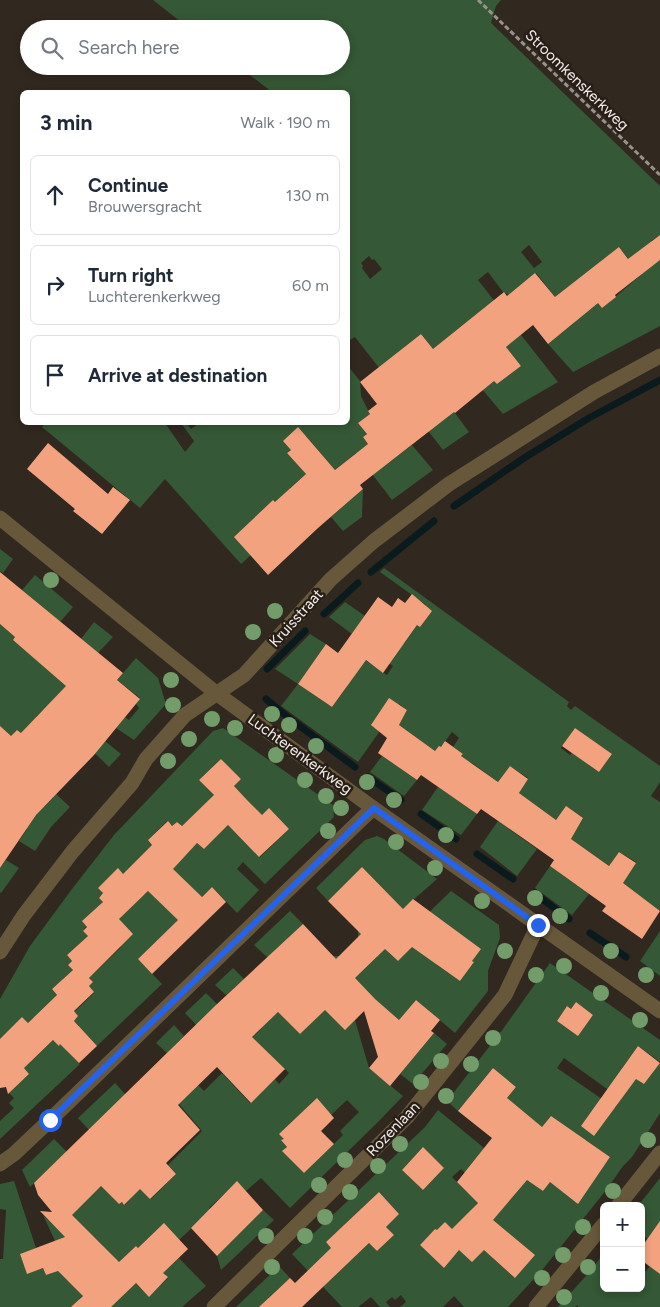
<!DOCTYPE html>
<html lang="en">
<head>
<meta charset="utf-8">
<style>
	body { margin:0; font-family:Figtree,sans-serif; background:#f2f2f3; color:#1f2937 }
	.controls { position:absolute; right:15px; bottom:15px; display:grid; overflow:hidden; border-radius:8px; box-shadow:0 2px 8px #0003 }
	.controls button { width:45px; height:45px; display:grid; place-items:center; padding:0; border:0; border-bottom:1px solid #e0e1e3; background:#fff; color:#1f2937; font:25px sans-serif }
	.stop { position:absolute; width:15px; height:15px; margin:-11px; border:4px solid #2563eb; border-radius:50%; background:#fff }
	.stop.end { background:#2563eb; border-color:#fff; box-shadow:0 1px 5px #0008 }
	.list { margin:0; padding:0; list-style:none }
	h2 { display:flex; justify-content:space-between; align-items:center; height:65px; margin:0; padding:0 20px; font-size:21px }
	h2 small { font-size:16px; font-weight:400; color:#747a83 }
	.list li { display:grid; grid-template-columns:32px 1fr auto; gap:15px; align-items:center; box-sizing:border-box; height:80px; margin:0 10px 10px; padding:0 10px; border:1px solid #e0e1e3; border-radius:8px }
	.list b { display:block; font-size:19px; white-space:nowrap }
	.list p { margin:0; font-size:16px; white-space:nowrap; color:#747a83 }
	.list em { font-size:16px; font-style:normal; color:#747a83 }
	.icon { flex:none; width:28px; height:28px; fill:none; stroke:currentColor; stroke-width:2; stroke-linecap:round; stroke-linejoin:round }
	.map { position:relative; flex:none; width:660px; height:1307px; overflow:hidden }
	.search { position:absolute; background:#fff; box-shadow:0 2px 8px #0003; left:20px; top:20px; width:330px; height:55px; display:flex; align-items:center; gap:12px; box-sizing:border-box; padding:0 18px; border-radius:28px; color:#747a83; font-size:19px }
	.panel { position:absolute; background:#fff; box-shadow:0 2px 8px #0003; left:20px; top:90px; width:330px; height:335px; border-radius:8px }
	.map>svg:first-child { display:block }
	.green { fill:#355836; fill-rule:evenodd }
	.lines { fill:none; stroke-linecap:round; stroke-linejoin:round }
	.stream { stroke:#0b1b1d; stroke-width:7 }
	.building { fill:#f3a27f }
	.path { stroke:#99928b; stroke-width:3; stroke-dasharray:5 2.5; stroke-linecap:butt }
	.street { stroke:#68583b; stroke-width:15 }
	.tree { fill:#729c6a }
	.route { stroke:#2563eb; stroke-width:6 }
	.labels { text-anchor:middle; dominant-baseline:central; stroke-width:5; stroke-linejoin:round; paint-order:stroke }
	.street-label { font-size:15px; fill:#f3ede8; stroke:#271f17 }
</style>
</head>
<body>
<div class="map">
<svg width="660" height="1307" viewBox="0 0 660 1307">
	<rect width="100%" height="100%" fill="#312820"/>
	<g class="green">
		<path d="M153,0h348l-5,6 -5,17 169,163v49l-9,6 5,7 -4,3 8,10v65l-87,46 -25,-28 27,-22 -39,-49 -27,22 -6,-3 -15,-20 -10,8 80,102 -55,32 -33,-39 -11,8 -38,-49 -23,18 57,61 14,19 -26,18 -88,-113 -7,4v-143l1,-17 -1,-2v-87h-76l-34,-26h103v-37h-151zM529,245l13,17 -8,6 -13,-16zM619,247l22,28 -39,33zM369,256l3,4 2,-1 8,10 -12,10 -8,-11 1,-2 -2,-3zM455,332l53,13 -2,2 15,19 -24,18z"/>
		<path d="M348,366l12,15 1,15 9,18 -12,9 9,11 -4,3 13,17 12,9 24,-18 21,25 -41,30 -36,-47 -21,17 -29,-34 -19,17 19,21 -16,14 29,38 -11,11 -35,-37 -38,37 16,18 -10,9 -76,-85 -25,29 -98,-81 4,-5 119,1 20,29 9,-11 -13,-18h5l5,6 7,-5v-2h150z"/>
		<path d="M363,489l-1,28 -19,14 -12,-14z"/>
		<path d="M0,549l13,10 -10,14 -3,-2z"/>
		<path d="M384,568l185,134 -2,4 4,4 4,-4 85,60v16l-9,14 9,6v109l-38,-28 14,-21 -17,-10 -10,14 -38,-27 12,-21 -17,-11 -10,13 -37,-27 9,-15 -18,-12 -12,16 -26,-19 -13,-4 4,-5 -10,-7 6,-9 -7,-6 -11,15 -6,4 -36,-26 8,-15 -8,-6 -41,58 -77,-56 17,-22 -23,-15 35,-35 16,10 -28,40 34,23 14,-19 12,-33 29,20 6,-9 -9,-6 9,-24 11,8 13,-19 2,-12 7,-8 -46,-33zM575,728l10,7 -15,20 -9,-7zM602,747l10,7 -13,18 -10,-7z"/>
		<path d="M35,575l38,32 -13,15 -38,-32z"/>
		<path d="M345,602l20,14 -13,18 -23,-17z"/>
		<path d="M94,622l19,15 -15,16 -17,-14z"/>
		<path d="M0,624l15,13 -2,3 66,56 -11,15 53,43 -12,13 -49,-48 -5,4 -12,-13 -7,7 17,16 -26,6 -10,-9 -4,4 32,72 11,-12 14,13 -19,20 -16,24 -16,-10 8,-12 -15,-10 -12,-27z"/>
		<path d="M136,658l22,20 8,26 -32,36 -18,-12 9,-11 4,3 10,-12 -3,-4 4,-6 -23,-18z"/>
		<path d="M223,728l110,77 1,12 -69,67 -22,-22 -6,7 22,21 -22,23 -25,-26 -74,72 24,25 -65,62 -8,-8 -22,13 13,13 -80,75v-18l14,-13 -5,-5 5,-5 -5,-5 20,-19 -5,-6 29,-28 6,5 20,-19 -5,-5 4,-5 -4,-4 20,-19 -5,-7 4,-4 -4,-4 32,-31 -9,-10 7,-18 20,-28 5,4 25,-24 20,-28 4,4 4,-4 7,6 24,-24 32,32 29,-28 -20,-20 -8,7 -27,-30 7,-7 -20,-20 -22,21 24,25 -21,2 -20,19 -5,-4 -5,4 -5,-5 -19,19 4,5 -29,29 -5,-5 -20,19 5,5 -4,5 4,4 -20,29 5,5 -21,19 5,6 -4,4 5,5 -21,19 5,6 -20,28 -4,-5 -5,5 -6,-6 -22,42v-60l30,-53 42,-57 42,-54 99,-104z"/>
		<path d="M382,756l35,24 -13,16 -34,-24z"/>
		<path d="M438,787l39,27 -16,21 -39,-25z"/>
		<path d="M498,821l39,28 -20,27 -37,-29z"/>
		<path d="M377,836l7,3 53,40 -34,30 -41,-42 -34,34 -12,-13 49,-48z"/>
		<path d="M6,860l13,8 -18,25 -1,-1v-24z"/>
		<path d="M550,866l39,28 -17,21 -37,-27z"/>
		<path d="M451,891l48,34 1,13 -12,33v20l-33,42 -39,-33 -17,20 -34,-10 -10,10 14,48 34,28 -25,26 -88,86 -29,-30 -15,13 -9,-9 -28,26 2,2 -32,30 -15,-16 -20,18 8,20 -16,-16 -17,16 9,14 21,20 19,-18 -7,-7 9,-5 9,-8 27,28 -24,21h-71l2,-3 -14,-23 -20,18 7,8h-86v-48h3l3,-49 -6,-1v-25l14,-3 22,67 -16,6 7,19 16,-5 3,7 9,-3v-31l-12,-26 13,12 45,-41 18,18 3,-2 3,3 6,-7 -1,-2 41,-52 -29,47 9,8 25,-25 -8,-9 34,-34 -23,-27 19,-19 6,6 18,-18 28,30 25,-24 4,5 10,-11 -13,-12 -43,3 -48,-51 21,-20 11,11 23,44 19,-17 15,-19 5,1 21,21 9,-9 8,-52 17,-17h5l19,19 19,-18 -19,-20v-6l17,-17 14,39 9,8 13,-13 -9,-10zM472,961l2,1 -14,19 -23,-16zM347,1100l12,12 -19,19 3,4 -39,38 -21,-22 4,-4 -5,-6 48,-25zM94,1237l9,9 -36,34 -9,-9z"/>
		<path d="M290,911l13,13 -35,34 -14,-13z"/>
		<path d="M660,931v45l-20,-15z"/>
		<path d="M550,963l110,77v22l-22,-16 -16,22 22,16 16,-21v50l-12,19 -16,25 -9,9 -16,23 -64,80 -35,38h-44l-10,-11 -11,11h-43l6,-5 -5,-7 -6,5 -3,-3 -6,5 4,5h-10l-9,-10 -13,10h-16l-50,-53 133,-127 13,-17 46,38 27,3 -29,-23 34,-41 -23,-19 -35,43 -11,-10 56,-72zM576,1002l17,13 -15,20 -21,-14 10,-15 4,3zM564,1058l57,41 -6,9 -58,-40zM551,1116l16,13 -25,-2zM586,1140l24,17 -32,46 7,-62zM423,1147l21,21 -21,22 -21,-20zM461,1169l15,14 -9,9 -15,-15zM519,1173l32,7 -8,11zM492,1188l-9,34 -12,-12zM379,1192l20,22 -13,13 8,8 -17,16 -8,-8 -23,21 -20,-22zM435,1229l8,23 8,7 -7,9 -24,-23zM534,1255l-19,23 -22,-20z"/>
		<path d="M233,968l11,11 -18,16 -11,-10z"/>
		<path d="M174,1025l10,11 -17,17 -11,-10z"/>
		<path d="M434,1033l13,11 -34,40 -13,-10z"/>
		<path d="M115,1083l11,12 -37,35 -11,-12z"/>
		<path d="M54,1139l13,13 -37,35 -8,-17z"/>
		<path d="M660,1178v63l-12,-2 -7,-5v-28h-3z"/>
		<path d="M263,1210l11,10 -53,50 -4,-14z"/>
		<path d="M604,1252v36h37v-11l9,-11 10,-1v42h-82l-1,-2 -2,2h-17l35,-39z"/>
		<path d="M279,1266l11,12 -22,20 8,9h-40z"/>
	</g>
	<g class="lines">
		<g class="stream">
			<path d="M454,506l70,-48 65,-40 71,-38"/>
			<path d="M371,572l63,-51"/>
			<path d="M324,614l34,-31"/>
			<path d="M267,669l38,-38"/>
			<path d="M266,699l19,16 70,52"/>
			<path d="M368,777l33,23"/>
			<path d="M421,814l35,25"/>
			<path d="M477,854l36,25"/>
			<path d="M534,893l35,26"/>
			<path d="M590,933l36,24"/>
		</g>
	</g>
	<g class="building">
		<path d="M660,235v25l-45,35 1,2 -14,11 -4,-5 -50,41 -15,-19 -27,22 15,19 -24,18 -3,-3 -39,32 -1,-1 -94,73 3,4 -45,39 -50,47 -34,-38 39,-37 2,2 31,-28 -19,-21 4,-3 -8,-9 15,-14 37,43 33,-26 -5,-7 4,-3 -9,-11 12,-9 -2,-3 9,-7 -17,-22 61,-48 12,15 71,-57 3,4 28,-23 20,24 64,-50 9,12z"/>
		<path d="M48,443l60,51 5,-7 17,13 -28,34 -29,-23 2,-2 -48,-40z"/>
		<path d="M0,572l123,101 -6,7 23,19 -46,56 -58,60 -36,53v-142l11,10 6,-6 4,3 45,-47 -53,-46 2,-3 -15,-13z"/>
		<path d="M412,594l20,17 -12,16 -3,-2 -34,48 -17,-13 -34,47 -34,-23 28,-40 12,9 40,-56 14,10 6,-9 7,5z"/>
		<path d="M389,698l18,12 -8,15 36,26 4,-5 2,1 4,-6 18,13 -2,2 37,26 12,-16 18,13 -9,14 37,27 10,-14 17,12 -12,21 38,27 10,-14 17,11 -13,20 37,28 -18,28 -40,-28 4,-5 -56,-40 4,-6 -37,-26 -36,-25 -4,5 -56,-39 -4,5 -39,-27 9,-15 -16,-13z"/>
		<path d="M575,728l37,26 -13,18 -37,-26z"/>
		<path d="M221,759l20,20 -7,7 13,14 15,15 7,-7 20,21 -30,28 -31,-32 -24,24 -7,-6 -24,26 29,28 10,-10 14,15 -74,72 -14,-15 40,-39 -30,-29 -29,28 14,15 -44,44 4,4 -4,4 5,6 -20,19 4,5 -4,5 23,25 -18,17 -19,-19 -1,2 -6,-6 -29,28 5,6 -21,20 -2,-7 -6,1v-49l22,-22 6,6 29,-28 -5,-6 21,-19 -5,-5 4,-4 -5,-6 21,-19 -5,-5 4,-4 -5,-6 21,-19 -4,-4 4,-5 -5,-5 20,-20 5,6 29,-29 -4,-5 20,-19 4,5 5,-4 5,4 32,-31 -15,-15z"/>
		<path d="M362,867l41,42 10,-10 68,50 -9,12 2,1 -14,19 -48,-34 -14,14 -13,-12 -30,29 20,21 24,21 17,-20 24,20 -9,11 3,2 -44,53 -21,-18 9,-11 -14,-46 -19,19 -20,-20 -25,24 -22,-22 -26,25 33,32 -34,34 -34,-36 -39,38 22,25 -34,33 10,11 -26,25 -10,-10 -16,16 -2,-3 -3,2 -18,-18 -29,29 47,47 17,-16 2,2 26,-25 24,26 -25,24 5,4 -19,20 -13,-14 -25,24h-40l12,-11 -25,-25 -12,4 -3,-7 -16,6 -7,-20 45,-17 -25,-26 12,1 -14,-17 -4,-12 182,-178 87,-81 33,35 25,-25 -33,-33z"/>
		<path d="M576,1002l17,13 -15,21 -21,-15 10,-15 4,3z"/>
		<path d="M638,1046l22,17 -16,21 -8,-5 -42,57 -13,-10z"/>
		<path d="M493,1068l23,19 -9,11 35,29 9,-11 59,41 -32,47 -28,-22 -7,9 -16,-11 -34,40 42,35 -20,23 -31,-28 -12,12 -13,-12 -15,18 -24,-23 15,-16 2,1 8,-8 7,7 26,-26 -21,-21 35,-44 -34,-27z"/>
		<path d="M317,1098l17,20 -13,13 13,13 -30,29 -22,-22 5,-4 -6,-7 3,-1 -5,-5z"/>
		<path d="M423,1147l21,21 -21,22 -21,-20z"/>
		<path d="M237,1181l26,29 -46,46 -26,-28z"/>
		<path d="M379,1192l20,22 -13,13 8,8 -17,16 -8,-8 -67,64h-43l31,-29 5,5 36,-35 -5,-6z"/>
		<path d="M660,1221v53l-19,-14v-12z"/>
	</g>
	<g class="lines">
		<path class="path" d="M478,0l182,175"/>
		<g class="street">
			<path d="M0,518l216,175 157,115 287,203"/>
			<path d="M0,952l24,-37 49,-64 59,-68 14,-24 39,-44 59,-40 87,-96 43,-38 75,-57 145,-92 66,-36"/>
			<path d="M0,1164l14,-10 36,-34 323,-312"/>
			<path d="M618,1206l42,-53"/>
			<path d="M214,1307l193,-190 98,-122 33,-70"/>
			<path d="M536,1307l68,-83"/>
		</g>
	</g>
	<g class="tree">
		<circle cx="51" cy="580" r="8"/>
		<circle cx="275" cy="611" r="8"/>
		<circle cx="253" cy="632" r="8"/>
		<circle cx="171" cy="680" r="8"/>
		<circle cx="173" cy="705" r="8"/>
		<circle cx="272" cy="714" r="8"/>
		<circle cx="212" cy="719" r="8"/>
		<circle cx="289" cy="725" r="8"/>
		<circle cx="235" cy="728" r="8"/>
		<circle cx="189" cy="739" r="8"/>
		<circle cx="316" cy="746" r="8"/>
		<circle cx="276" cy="755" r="8"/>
		<circle cx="168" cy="761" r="8"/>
		<circle cx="305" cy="780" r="8"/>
		<circle cx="367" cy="782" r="8"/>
		<circle cx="326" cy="796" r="8"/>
		<circle cx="394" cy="800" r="8"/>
		<circle cx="341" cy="808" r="8"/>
		<circle cx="328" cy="831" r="8"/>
		<circle cx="446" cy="835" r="8"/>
		<circle cx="396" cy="842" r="8"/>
		<circle cx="435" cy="868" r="8"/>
		<circle cx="535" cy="898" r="8"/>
		<circle cx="482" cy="901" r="8"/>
		<circle cx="560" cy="916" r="8"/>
		<circle cx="505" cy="951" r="8"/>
		<circle cx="611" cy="951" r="8"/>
		<circle cx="564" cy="966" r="8"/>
		<circle cx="536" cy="975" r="8"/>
		<circle cx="646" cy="975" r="8"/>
		<circle cx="601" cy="993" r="8"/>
		<circle cx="640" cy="1020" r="8"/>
		<circle cx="493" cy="1038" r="8"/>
		<circle cx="441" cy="1061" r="8"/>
		<circle cx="471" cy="1064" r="8"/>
		<circle cx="421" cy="1082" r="8"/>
		<circle cx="446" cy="1096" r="8"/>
		<circle cx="648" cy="1140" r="8"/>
		<circle cx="400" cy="1144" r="8"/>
		<circle cx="345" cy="1160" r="8"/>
		<circle cx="378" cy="1166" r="8"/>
		<circle cx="319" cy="1185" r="8"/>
		<circle cx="613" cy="1191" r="8"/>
		<circle cx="350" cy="1192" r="8"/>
		<circle cx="325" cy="1217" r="8"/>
		<circle cx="583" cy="1227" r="8"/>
		<circle cx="266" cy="1236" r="8"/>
		<circle cx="305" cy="1236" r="8"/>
		<circle cx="563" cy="1255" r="8"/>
		<circle cx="272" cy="1267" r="8"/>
		<circle cx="588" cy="1267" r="8"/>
		<circle cx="542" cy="1278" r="8"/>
		<circle cx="564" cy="1297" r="8"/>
	</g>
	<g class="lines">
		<path class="route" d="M50,1120l324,-312 164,117"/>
	</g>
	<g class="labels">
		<g class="street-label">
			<text transform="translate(577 80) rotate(44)">Stroomkenskerkweg</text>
			<text transform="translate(296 618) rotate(-48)">Kruisstraat</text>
			<text transform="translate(300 754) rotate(36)">Luchterenkerkweg</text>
			<text transform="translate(393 1129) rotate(-46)">Rozenlaan</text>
		</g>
	</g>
</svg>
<div class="controls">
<button>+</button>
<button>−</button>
</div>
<div class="stop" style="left:50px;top:1120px"></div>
<div class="stop end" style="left:538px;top:925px"></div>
<div class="search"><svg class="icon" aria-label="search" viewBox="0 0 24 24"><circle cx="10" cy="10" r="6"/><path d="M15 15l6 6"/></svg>Search here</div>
<section class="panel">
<h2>3 min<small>Walk · 190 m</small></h2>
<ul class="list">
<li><svg class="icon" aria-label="ahead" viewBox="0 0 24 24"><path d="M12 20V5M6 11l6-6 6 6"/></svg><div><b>Continue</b><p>Brouwersgracht</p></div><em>130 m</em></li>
<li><svg class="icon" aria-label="right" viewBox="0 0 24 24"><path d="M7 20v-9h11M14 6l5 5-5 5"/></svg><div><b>Turn right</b><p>Luchterenkerkweg</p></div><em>60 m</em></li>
<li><svg class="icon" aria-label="arrive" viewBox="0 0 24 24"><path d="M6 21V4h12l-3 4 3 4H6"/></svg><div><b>Arrive at destination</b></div></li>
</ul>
</section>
</div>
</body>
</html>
